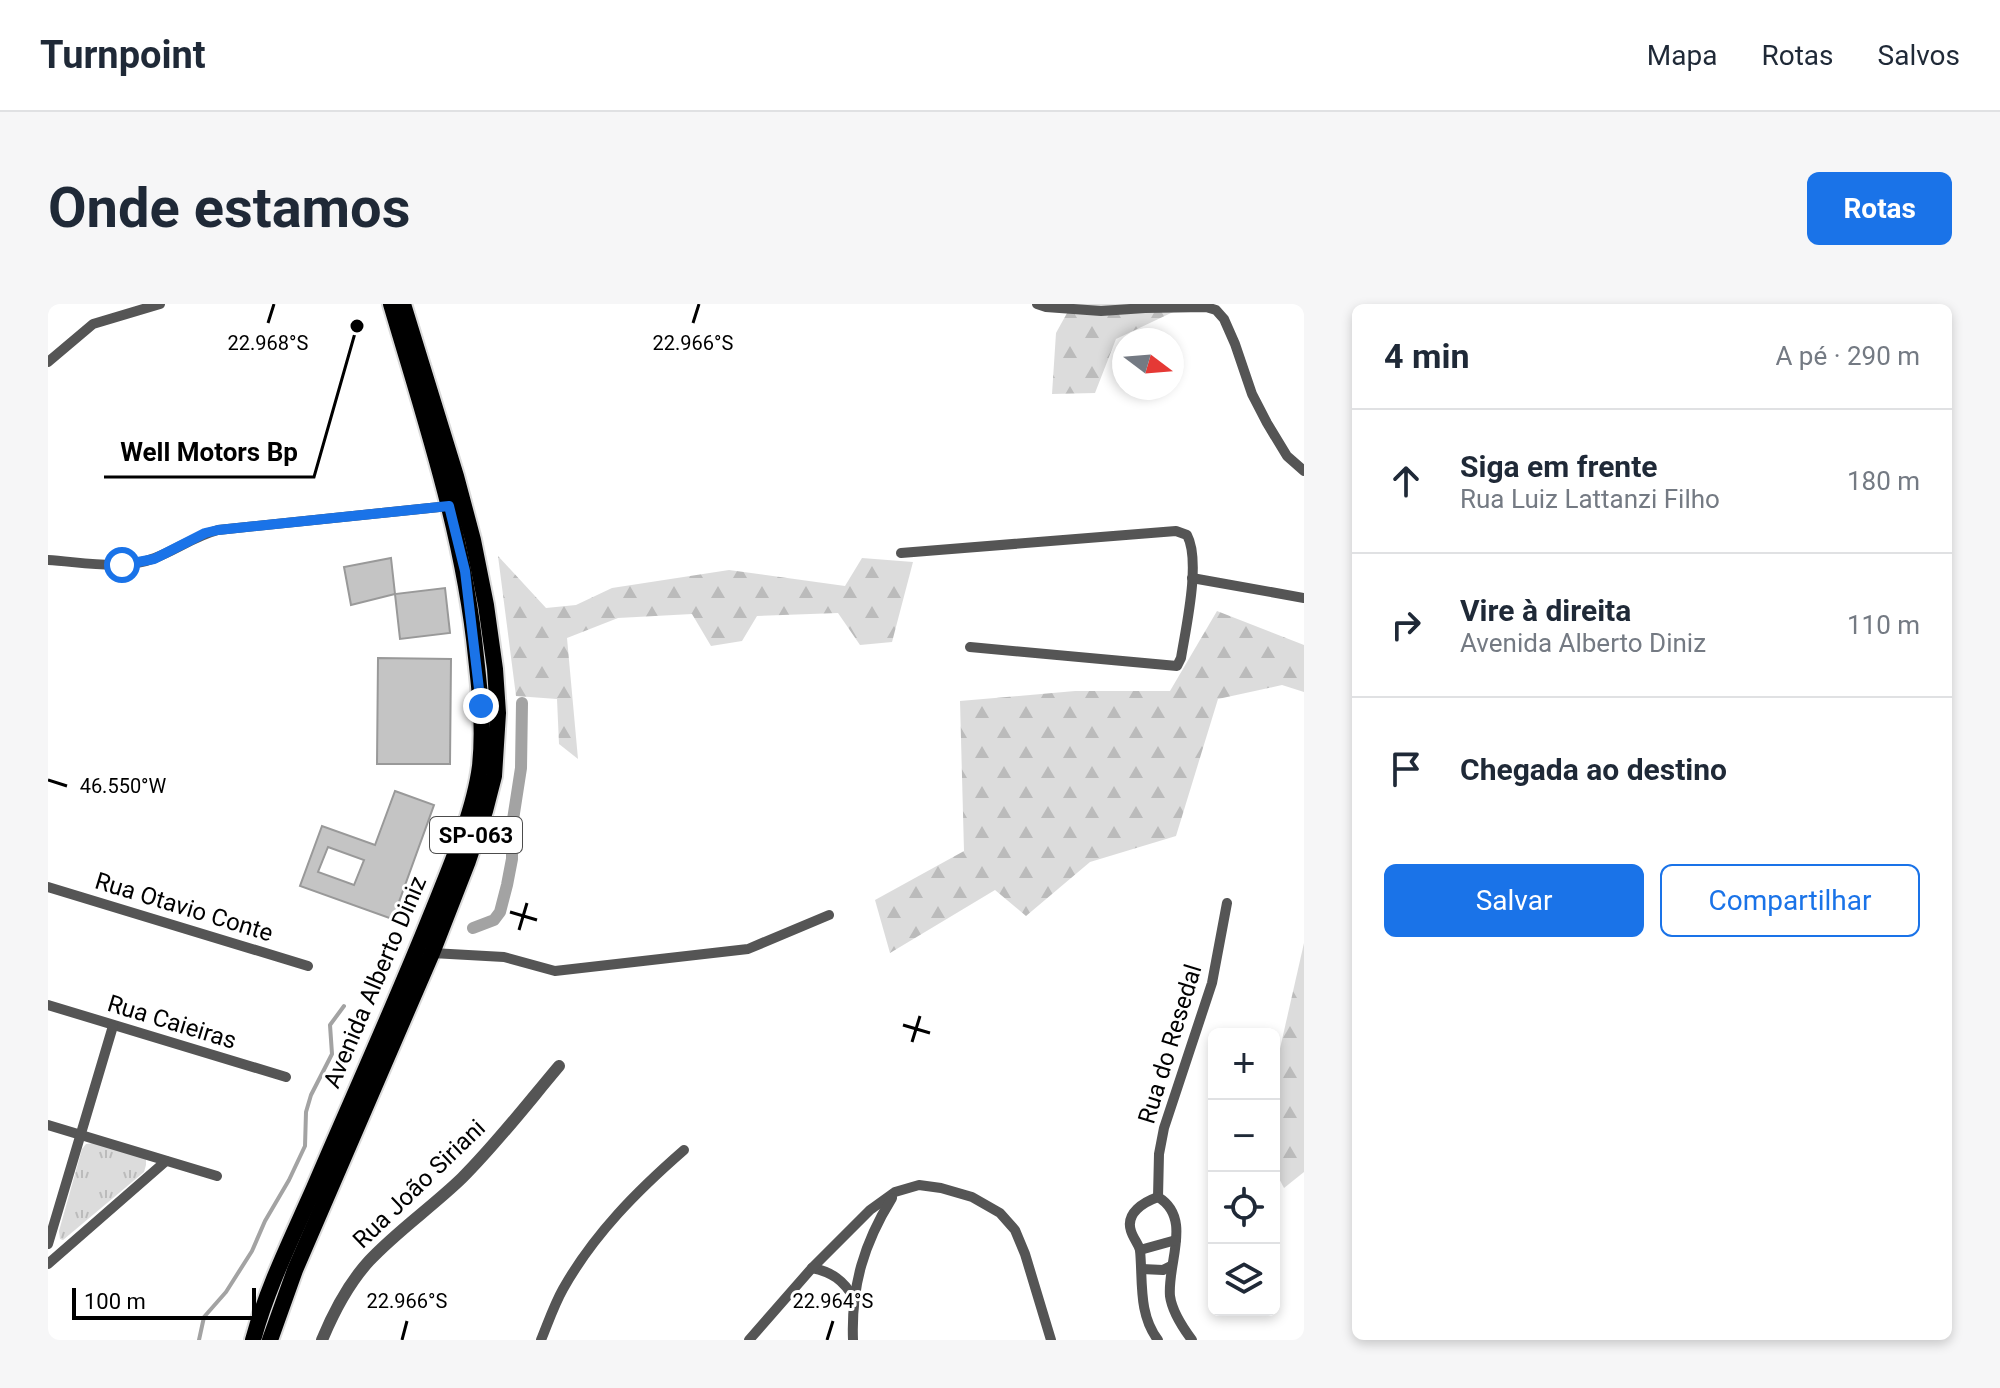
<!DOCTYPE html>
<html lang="pt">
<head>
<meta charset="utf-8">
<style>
	body { margin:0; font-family:Roboto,sans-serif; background:#f6f6f7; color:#1f2937 }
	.controls { position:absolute; right:24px; bottom:24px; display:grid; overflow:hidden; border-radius:12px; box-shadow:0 4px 12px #0003 }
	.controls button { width:72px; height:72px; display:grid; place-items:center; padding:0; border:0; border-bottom:2px solid #e0e1e3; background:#fff; color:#1f2937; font:40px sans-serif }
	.compass { position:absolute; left:1064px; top:24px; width:72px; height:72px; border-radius:50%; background:#fff; box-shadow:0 4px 12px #0003; rotate:106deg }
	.scale { position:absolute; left:24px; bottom:20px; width:184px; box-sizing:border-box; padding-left:8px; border:4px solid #000; border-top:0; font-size:22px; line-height:28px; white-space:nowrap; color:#000; -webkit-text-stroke:6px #fff; paint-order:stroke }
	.stop { position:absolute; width:24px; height:24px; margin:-18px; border:6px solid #1a73e8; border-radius:50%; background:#fff }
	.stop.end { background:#1a73e8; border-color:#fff; box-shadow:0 2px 8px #0008 }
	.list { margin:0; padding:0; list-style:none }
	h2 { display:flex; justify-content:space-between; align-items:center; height:104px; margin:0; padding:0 32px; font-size:34px }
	h2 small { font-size:26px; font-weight:400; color:#747a83 }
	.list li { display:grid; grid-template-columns:52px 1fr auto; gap:24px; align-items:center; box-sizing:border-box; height:144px; padding:0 32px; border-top:2px solid #e0e1e3 }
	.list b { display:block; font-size:30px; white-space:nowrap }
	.list p { margin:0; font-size:26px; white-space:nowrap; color:#747a83 }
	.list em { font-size:26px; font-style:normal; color:#747a83 }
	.actions { display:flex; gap:16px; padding:24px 32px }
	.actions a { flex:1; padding:18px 0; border:2px solid #1a73e8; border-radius:12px; text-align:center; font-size:28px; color:#1a73e8 }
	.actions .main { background:#1a73e8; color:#fff }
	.icon { flex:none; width:44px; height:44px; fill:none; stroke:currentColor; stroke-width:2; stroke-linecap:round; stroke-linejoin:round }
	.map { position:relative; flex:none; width:1256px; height:1036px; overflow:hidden; border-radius:12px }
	header { display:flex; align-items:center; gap:48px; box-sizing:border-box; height:112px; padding:0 40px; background:#fff; border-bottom:2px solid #e0e1e3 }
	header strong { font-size:38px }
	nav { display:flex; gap:44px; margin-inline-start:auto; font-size:28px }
	.intro { display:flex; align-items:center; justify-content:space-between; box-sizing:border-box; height:192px; padding:0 48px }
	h1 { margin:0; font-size:56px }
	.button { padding:20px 36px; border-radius:12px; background:#1a73e8; color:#fff; font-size:28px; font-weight:700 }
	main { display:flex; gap:48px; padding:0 48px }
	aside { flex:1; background:#fff; border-radius:12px; box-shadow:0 4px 12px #0003 }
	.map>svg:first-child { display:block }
	.forest { fill:url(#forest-firs) }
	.park { fill:url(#park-tufts) }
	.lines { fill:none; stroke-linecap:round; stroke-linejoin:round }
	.stream { stroke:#a3a3a3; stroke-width:4 }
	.canal { stroke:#a3a3a3; stroke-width:12 }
	.building { fill:#c4c4c4; stroke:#999; stroke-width:2; fill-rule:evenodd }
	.primary-casing { stroke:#dbdbdb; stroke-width:20 }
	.minor { stroke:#555; stroke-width:10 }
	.tertiary { stroke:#555; stroke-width:12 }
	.primary { stroke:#000; stroke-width:16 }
	.route { stroke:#1a73e8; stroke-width:10 }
	.ticks { fill:none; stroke:#000; stroke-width:3 }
	.labels { text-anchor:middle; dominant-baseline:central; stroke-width:6; stroke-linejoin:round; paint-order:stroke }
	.shield { fill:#fff; stroke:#4c4c4c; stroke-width:2 }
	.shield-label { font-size:22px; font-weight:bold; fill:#000 }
	.street-label { font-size:24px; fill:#000; stroke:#fff }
	.ticks-label { font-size:20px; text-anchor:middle; fill:#000; stroke:#fff; stroke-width:6; stroke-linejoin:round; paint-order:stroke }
	.leader { fill:none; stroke:#000; stroke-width:3 }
	.callout-dot { fill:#000; stroke:#fff; stroke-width:3 }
	.callout-label { font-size:26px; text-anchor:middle; font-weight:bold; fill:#000; stroke:#fff; stroke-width:6; stroke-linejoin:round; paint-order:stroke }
</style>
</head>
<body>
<header>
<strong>Turnpoint</strong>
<nav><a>Mapa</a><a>Rotas</a><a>Salvos</a></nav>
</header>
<div class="intro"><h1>Onde estamos</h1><a class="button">Rotas</a></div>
<main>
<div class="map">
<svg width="1256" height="1036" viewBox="0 0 1256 1036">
	<defs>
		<pattern id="forest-firs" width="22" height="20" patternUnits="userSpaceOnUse" patternTransform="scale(2)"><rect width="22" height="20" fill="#dcdcdc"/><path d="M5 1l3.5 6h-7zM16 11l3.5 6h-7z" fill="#bbb"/></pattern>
		<pattern id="park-tufts" width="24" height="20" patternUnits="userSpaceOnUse" patternTransform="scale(2)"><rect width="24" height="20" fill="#dcdcdc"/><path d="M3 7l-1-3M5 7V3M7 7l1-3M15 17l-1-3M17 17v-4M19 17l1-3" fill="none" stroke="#bbb"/></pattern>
	</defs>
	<rect width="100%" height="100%" fill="#fff"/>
	<g class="forest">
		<path d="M1024,0h123l-24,9 -55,26 -21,54 -43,1 4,-61z"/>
		<path d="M450,252l48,52 30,-3 36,-17 117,-18 116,16 17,-28 51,4 -21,80 -32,3 -22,-32 -81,3 -15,25 -31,5 -19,-32 -74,4 -51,20 11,121 -19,-15 -2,-45 -41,-3z"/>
		<path d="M1169,307l87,34v47l-22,-7 -64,14 -42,137 -86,26 -64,54 -31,-26 -105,63 -15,-53 89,-49 -4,-150 115,-10h95z"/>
		<path d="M1256,639v229l-20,16 -10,-19v-94z"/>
	</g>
	<path class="park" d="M46,839l52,15v7l-2,7 -81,68 -3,-1 -1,-8 23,-82 4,-5z"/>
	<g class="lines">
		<path class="stream" d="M151,1036l5,-23 22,-25 26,-41 13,-30 24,-41 16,-34 1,-34 5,-17 21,-41 -2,-29 14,-19"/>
		<path class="canal" d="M425,624l21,-8 6,-8 7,-27 5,-26v-33l9,-58 1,-65"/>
	</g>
	<g class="building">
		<path d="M343,254l4,36 -44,11 -7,-38z"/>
		<path d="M397,284l5,45 -50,6 -5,-45z"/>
		<path d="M330,354l73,1 -1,105h-73z"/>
		<path d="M347,487l39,14 -35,97 3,1 -7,17 -95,-34 22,-60 53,19zM280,543l36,13 -10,25 -36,-13z"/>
	</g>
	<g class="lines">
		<g class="primary-casing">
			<g id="primary">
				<path d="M205,1036c14,-52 39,-102 61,-152 39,-91 80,-181 117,-273 18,-45 43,-102 49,-149 4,-37 0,-73 -4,-109 -12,-121 -51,-237 -85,-353"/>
				<path d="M222,1036l25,-70 137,-317 36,-92 17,-50 9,-35 4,-63 -3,-44 -9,-64 -13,-65 -17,-64 -53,-172"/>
			</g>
		</g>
		<g class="minor">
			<path d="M989,0l9,3 55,4 44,-3 61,-1 10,3 8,9 11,25 17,50 15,29 20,33 17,15"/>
			<path d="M0,58l45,-38 67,-20"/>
			<path d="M853,249l275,-22 11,4c14,26 -1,92 -6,123l-4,8 -207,-19"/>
			<path d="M0,256c34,2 74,11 107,-2 21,-8 40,-22 63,-28l231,-24"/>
			<path d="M1144,274l112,20"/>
			<path d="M0,583l260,79"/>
			<path d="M384,649l72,4 51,14 193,-22 81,-34"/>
			<path d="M0,701l238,72"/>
			<path d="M0,821l169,51"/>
			<path d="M1110,893l1,-43 5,-26 48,-145 15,-80"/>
			<path d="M1110,893c-14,5 -33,16 -27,34 2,7 7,12 9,19 3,31 -2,64 18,90"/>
			<path d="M1110,893c35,21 9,66 12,99 2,15 13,32 22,44"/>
			<path d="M0,940l65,-218"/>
			<path d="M1092,946l36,-10"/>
			<path d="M0,960l118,-103"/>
			<path d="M764,964c20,4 31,12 42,30"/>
			<path d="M1094,965l21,1 8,-4"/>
			<path d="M493,1036c7,-17 13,-35 22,-51 31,-55 74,-98 121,-139"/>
			<path d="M701,1036l63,-72 58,-58 25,-18 24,-7 22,3 31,9 28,16 15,17 10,24 26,86"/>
			<path d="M805,1036c-2,-54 11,-97 39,-142"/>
		</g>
		<path class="tertiary" d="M274,1036c12,-29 26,-56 47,-79 28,-30 63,-54 93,-83 35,-35 65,-74 97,-112"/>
		<use href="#primary" class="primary"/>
	</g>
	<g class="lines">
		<path class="route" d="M74,261l32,-6 51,-26 13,-3 231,-24 16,65 16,135"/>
	</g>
	<path class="ticks" d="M220,19l6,-19M645,19l6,-19M0,476l19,6M462,608l27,8M471,626l8,-27M855,721l27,8M864,738l8,-26M354,1036l5,-19M779,1036l6,-19"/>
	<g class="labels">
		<rect class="shield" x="382" y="513" width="92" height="36" rx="6"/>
		<g class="shield-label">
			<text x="428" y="531">SP-063</text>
		</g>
		<g class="street-label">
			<text transform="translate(136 603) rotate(17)">Rua Otavio Conte</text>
			<text transform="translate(327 678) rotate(-67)">Avenida Alberto Diniz</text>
			<text transform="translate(124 718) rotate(17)">Rua Caieiras</text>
			<text transform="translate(1122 740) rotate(-73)">Rua do Resedal</text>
			<text transform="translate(371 880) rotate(-44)">Rua João Siriani</text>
		</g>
	</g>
	<g class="ticks-label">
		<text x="220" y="46">22.968°S</text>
		<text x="645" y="46">22.966°S</text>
		<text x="75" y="489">46.550°W</text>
		<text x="359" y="1004">22.966°S</text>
		<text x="785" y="1004">22.964°S</text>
	</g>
	<path class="leader" d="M309 22L266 173H56"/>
	<circle class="callout-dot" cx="309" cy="22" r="8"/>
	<g class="callout-label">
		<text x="161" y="157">Well Motors Bp</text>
	</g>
</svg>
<div class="controls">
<button>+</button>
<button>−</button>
<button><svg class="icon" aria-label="locate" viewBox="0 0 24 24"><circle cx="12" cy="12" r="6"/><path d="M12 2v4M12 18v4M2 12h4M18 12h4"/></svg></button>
<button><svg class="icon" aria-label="layers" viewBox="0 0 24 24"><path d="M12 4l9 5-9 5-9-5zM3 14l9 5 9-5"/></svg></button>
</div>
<svg class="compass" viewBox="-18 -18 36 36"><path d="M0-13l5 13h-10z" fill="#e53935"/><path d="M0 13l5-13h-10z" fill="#747a83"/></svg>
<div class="scale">100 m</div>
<div class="stop" style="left:74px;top:261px"></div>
<div class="stop end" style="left:433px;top:402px"></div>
</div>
<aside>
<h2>4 min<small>A pé · 290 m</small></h2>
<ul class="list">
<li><svg class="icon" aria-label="ahead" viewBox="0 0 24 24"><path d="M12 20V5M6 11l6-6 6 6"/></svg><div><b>Siga em frente</b><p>Rua Luiz Lattanzi Filho</p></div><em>180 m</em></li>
<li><svg class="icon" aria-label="right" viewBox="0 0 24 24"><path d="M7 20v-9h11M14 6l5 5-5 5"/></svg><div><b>Vire à direita</b><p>Avenida Alberto Diniz</p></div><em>110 m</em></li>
<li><svg class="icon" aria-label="arrive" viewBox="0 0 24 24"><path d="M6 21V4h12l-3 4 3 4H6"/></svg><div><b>Chegada ao destino</b></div></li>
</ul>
<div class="actions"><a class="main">Salvar</a><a>Compartilhar</a></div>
</aside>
</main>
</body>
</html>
